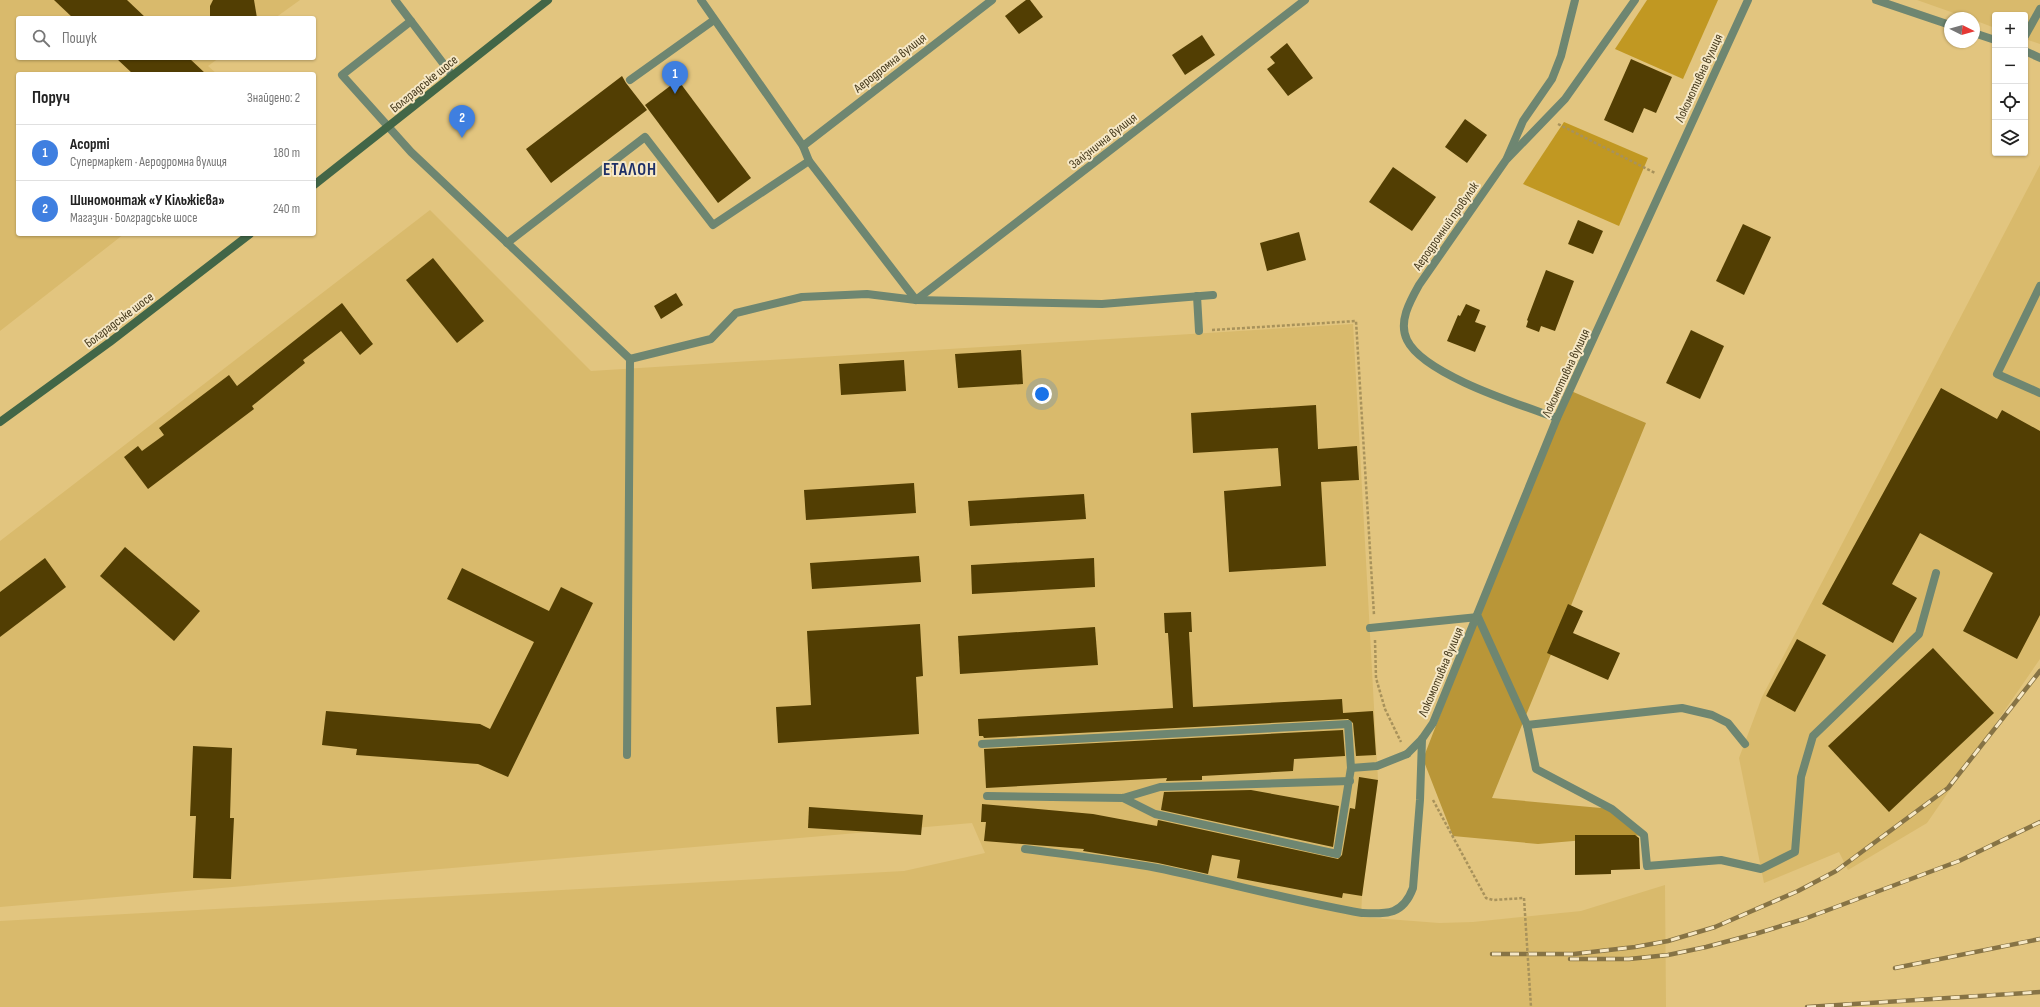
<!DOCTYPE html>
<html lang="uk">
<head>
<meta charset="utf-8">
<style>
	body { margin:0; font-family:"Sofia Sans Condensed",sans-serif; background:#f6f6f6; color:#222 }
	.controls { position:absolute; right:12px; top:12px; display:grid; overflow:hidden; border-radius:4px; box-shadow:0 1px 3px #0004 }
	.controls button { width:36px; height:36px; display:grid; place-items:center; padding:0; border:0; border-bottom:1px solid #e0e0e0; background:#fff; color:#222; font:20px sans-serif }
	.compass { position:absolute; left:1944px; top:12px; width:36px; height:36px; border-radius:50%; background:#fff; box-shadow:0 1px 3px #0004; rotate:95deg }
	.you { position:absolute; left:1042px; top:394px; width:14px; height:14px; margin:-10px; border:3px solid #fff; border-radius:50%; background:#1a73e8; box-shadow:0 0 0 6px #1a73e833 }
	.badge { display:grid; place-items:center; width:26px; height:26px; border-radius:50%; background:#2563eb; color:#fff; font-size:13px; font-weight:700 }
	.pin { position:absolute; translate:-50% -33px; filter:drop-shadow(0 1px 2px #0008) }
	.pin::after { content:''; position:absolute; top:21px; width:14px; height:12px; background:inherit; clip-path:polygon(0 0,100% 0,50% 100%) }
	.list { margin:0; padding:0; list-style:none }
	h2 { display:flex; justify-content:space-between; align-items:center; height:52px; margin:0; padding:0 16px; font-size:17px }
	h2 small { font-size:13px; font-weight:400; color:#767676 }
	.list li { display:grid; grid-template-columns:26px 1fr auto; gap:12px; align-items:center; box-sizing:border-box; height:56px; padding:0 16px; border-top:1px solid #e0e0e0 }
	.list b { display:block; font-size:15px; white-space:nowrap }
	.list p { margin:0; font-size:13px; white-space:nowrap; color:#767676 }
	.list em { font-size:13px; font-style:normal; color:#767676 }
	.icon { flex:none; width:22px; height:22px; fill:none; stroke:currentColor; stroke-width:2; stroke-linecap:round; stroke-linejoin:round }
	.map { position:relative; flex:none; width:2040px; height:1007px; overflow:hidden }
	.search { position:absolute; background:#fff; box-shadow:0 1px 3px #0004; left:16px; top:16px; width:300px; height:44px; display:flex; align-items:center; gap:10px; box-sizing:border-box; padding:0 14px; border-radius:4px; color:#767676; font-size:15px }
	.panel { position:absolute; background:#fff; box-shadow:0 1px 3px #0004; left:16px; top:72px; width:300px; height:164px; border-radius:4px }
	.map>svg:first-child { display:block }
	.built { fill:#d9ba6c }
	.green { fill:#c19822 }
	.forest { fill:#b99638 }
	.building { fill:#523e03 }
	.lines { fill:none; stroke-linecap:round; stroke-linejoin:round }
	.path { stroke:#a8925b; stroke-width:2.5; stroke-dasharray:3 2; stroke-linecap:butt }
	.lane { stroke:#6e8671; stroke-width:8 }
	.street { stroke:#6e8671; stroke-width:8 }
	.secondary { stroke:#426647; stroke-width:8 }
	.rail-casing { stroke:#867345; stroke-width:4.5 }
	.rail { stroke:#f6e8c6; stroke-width:3; stroke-dasharray:9; stroke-linecap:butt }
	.path-bridge { stroke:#a8925b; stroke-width:2.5; stroke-dasharray:3 2; stroke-linecap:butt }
	.labels { text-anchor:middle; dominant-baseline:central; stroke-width:4; stroke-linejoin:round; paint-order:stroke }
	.street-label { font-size:13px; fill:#463a1d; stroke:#f6e8c6 }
	.district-label { font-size:17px; font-weight:bold; letter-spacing:1px; fill:#1f3067; stroke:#f6e8c6 }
</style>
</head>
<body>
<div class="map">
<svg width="2040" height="1007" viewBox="0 0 2040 1007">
	<rect width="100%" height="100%" fill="#e2c57f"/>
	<g class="built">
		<path d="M0,0h300l-25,18h-257v40h201l-11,8 9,8h-199v160h106l-124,97z"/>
		<path d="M1917,0h123v44l-15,-5v-24h-30v13l-21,-8v-2h-6z"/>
		<path d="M2040,165v494l-113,164 -79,47 -9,-18 -75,31 -25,-125 23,-61z"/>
		<path d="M430,210l161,161 762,-47 25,456 -16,116 -1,21 78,6 34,-1 108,-11 84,-26 1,122h-1666v-86l904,-50 81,-18 -13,-30 -972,84v-366z"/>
	</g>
	<g class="green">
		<path d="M1647,0h71l-35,79 -68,-30z"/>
		<path d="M1564,122l84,36 -29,68 -96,-42z"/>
	</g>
	<path class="forest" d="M1571,391l75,32 -154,375 120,11 32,26 -106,9 -85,-8 -30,-77 55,-142z"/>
	<g class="building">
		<path d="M54,0h73l19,18h-73z"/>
		<path d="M213,0h41l3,18h-47v-12z"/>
		<path d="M1026,0h4l13,17 -24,17 -14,-18z"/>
		<path d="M1202,35l13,20 -30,20 -13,-20z"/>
		<path d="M1287,43l26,35 -25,18 -21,-27 8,-6 -5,-6z"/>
		<path d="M116,58h73l17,16h-73z"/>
		<path d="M1631,59l41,18 -16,36 -12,-5 -11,25 -29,-13z"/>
		<path d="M622,76l4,7 21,27 -96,73 -25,-34z"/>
		<path d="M678,80l73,98 -33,25 -73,-98z"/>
		<path d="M1465,119l22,16 -20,28 -22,-16z"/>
		<path d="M1393,167l43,30 -24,34 -43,-29z"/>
		<path d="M1578,220l25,11 -10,23 -25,-10z"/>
		<path d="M1743,224l28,13 -27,58 -28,-14z"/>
		<path d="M1299,232l7,28 -39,11 -7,-28z"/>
		<path d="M433,258l51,63 -27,22 -51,-63z"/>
		<path d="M1546,270l28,11 -19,50 -14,-5 -2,6 -13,-5 2,-6 -1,-1z"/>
		<path d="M676,293l7,12 -22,14 -7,-13z"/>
		<path d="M342,303l31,41 -13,11 -19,-24 -38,29 2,3 -53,43 2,3 -106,80 -24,-32 14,-11 4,5 22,-16 -5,-7 70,-53 8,11z"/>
		<path d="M1466,304l14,6 -5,12 11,4 -11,26 -28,-11 11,-26 2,1z"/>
		<path d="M1691,330l33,16 -24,53 -34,-16z"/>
		<path d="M1021,350l2,34 -65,4 -3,-34z"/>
		<path d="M904,360l2,31 -65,4 -2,-31z"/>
		<path d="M1941,388l56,31 5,-9 38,21v184l-23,44 -54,-28 30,-58 -73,-40 -28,51 25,14 -24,45 -71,-39z"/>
		<path d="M1316,405l2,44 39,-3 2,34 -38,2 5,84 -97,6 -5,-81 57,-5 -3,-38 -85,5 -2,-40z"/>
		<path d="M914,483l2,30 -110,7 -2,-30z"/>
		<path d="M1084,494l2,25 -116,7 -2,-25z"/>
		<path d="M125,547l75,64 -26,30 -74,-65z"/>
		<path d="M919,556l2,26 -109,7 -2,-26z"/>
		<path d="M45,558l21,29 -66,50v-45z"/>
		<path d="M1094,558l1,29 -123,7 -1,-29z"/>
		<path d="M462,568l87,43 12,-24 32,16 -85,174 -30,-13 -122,-9 1,-6 -35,-4 4,-34 154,13 10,5 44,-87 -87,-43z"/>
		<path d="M1568,604l15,7 -10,22 47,20 -12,27 -61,-27z"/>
		<path d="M1191,612l1,20h-3l4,75 149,-8 1,14 30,-2 3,44 -20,1 -3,-33 -5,-4 -364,19 -1,-2h-4l-1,-17 195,-11 -5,-75h-3l-1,-20z"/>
		<path d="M920,624l3,52 -7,1 3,57 -141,9 -2,-36 35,-2 -4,-74z"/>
		<path d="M1095,627l3,38 -138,9 -2,-38z"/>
		<path d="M1797,639l29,16 -31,57 -29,-16z"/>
		<path d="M1933,648l61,65 -105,99 -61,-66z"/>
		<path d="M1343,730l2,26 -51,3 -1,12 -91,5v4l-36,1 1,-3 -181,10 -2,-39z"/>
		<path d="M193,746l39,2 -2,70h4l-3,61 -38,-1 3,-62h-6z"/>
		<path d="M1359,777l19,3 -16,116 -19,-3 -1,5 -105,-20 3,-18 -28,-5 -4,19 -50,-11 -75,-12 1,-2 -100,-8 2,-19h-5l1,-18 111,10 64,12 1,-6 180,39 4,-4 8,-47 5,1z"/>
		<path d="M1251,790l88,16 -6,41 -172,-37 3,-18z"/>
		<path d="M809,807l114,8 -2,20 -113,-7z"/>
		<path d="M1575,835h60l4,3 1,31 -29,1v4l-36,1z"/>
	</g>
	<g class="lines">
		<g class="path">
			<path d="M1558,124l97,49"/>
			<path d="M1212,330l144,-9 18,294"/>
			<path d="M1375,640l1,38 9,31 16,33"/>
			<path d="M1433,800l53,98 7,2 31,-2"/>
		</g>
		<g class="lane">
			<path d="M395,0l57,75"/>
			<path d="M411,21l-69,54 69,77 219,207 -3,396"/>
			<path d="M2025,36l15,-27"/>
			<path d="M630,80l84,-60"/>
			<path d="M1507,158l16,-37 29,-42 9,-23 14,-56"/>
			<path d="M507,243l138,-106 68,88 96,-64"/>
			<path d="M2040,286l-43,88 43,19"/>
			<path d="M1197,296l2,35"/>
			<path d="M630,359l81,-20 25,-26 66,-16 65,-3 49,6 186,4 111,-9"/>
			<path d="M1370,628l108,-11 49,108 9,44 76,40 32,26 3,31 74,-6 40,9 34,-17 6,-75 12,-41 106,-102 17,-61"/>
			<path d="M1527,725l155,-17 30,7 16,8 17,21"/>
			<path d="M982,744l366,-20 3,44 -14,86 -182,-40 -32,-16"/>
			<path d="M1351,768l26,-2 30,-12"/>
			<path d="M987,796l136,2 37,-11 190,-6"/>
			<path d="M1025,849c44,6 88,11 132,19 69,14 136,33 205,45 25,1 41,2 51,-25l7,-88 2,-61"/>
		</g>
		<g class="street">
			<path d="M701,0l102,146 6,15 107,139 389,-300"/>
			<path d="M1876,0l74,25"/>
			<path d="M1974,33l21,7"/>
			<path d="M2025,51l15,7"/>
			<path d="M803,146l189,-146"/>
			<path d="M1557,418c-36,-13 -133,-43 -150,-78 -9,-18 3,-39 12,-55l87,-125 59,-61 70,-99"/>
			<path d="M1407,754l15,-15 11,-16 124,-305 191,-418"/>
		</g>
		<g class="secondary">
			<path d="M314,185l234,-185"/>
			<path d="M0,422l110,-80 140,-108"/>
		</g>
		<g class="rail-casing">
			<g id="rail">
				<path d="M1492,954h82l61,-7 33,-6 47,-14 83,-36 38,-20 112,-83 92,-117"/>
				<path d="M1570,959h59l39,-4 38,-8 49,-13 49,-15 155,-58 81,-39"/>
				<path d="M1895,968l145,-29"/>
				<path d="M1807,1007l233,-15"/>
			</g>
		</g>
		<use href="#rail" class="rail"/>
		<path class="path-bridge" d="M1524,898l7,109"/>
	</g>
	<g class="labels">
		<g class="street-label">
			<text transform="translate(890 63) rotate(-38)">Аеродромна вулиця</text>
			<text transform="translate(1699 78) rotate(-65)">Локомотивна вулиця</text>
			<text transform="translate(424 84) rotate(-39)">Болградське шосе</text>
			<text transform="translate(1103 141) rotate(-38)">Залізнична вулиця</text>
			<text transform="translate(1446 226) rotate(-55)">Аеродромний провулок</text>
			<text transform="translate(119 320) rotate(-37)">Болградське шосе</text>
			<text transform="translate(1566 373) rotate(-65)">Локомотивна вулиця</text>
			<text transform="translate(1441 672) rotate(-67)">Локомотивна вулиця</text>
		</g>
		<g class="district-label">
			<text x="630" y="170">ЕТАЛОН</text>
		</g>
	</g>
</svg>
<div class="controls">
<button>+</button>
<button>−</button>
<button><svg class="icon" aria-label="locate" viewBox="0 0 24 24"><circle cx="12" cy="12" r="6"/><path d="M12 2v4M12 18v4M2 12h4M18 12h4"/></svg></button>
<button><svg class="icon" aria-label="layers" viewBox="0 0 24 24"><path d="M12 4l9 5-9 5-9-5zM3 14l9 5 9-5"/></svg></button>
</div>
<svg class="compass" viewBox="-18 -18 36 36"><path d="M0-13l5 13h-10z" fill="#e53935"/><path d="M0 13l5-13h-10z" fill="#767676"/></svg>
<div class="you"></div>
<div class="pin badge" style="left:675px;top:94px;background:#3f7fe0">1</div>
<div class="pin badge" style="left:462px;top:138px;background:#3f7fe0">2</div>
<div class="search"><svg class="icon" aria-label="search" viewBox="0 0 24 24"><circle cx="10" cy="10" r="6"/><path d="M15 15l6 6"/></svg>Пошук</div>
<section class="panel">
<h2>Поруч<small>Знайдено: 2</small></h2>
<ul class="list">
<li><span class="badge" style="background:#3f7fe0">1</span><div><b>Асорті</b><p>Супермаркет · Аеродромна вулиця</p></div><em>180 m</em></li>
<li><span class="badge" style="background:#3f7fe0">2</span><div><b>Шиномонтаж «У Кільжієва»</b><p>Магазин · Болградське шосе</p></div><em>240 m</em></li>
</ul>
</section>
</div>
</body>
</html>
